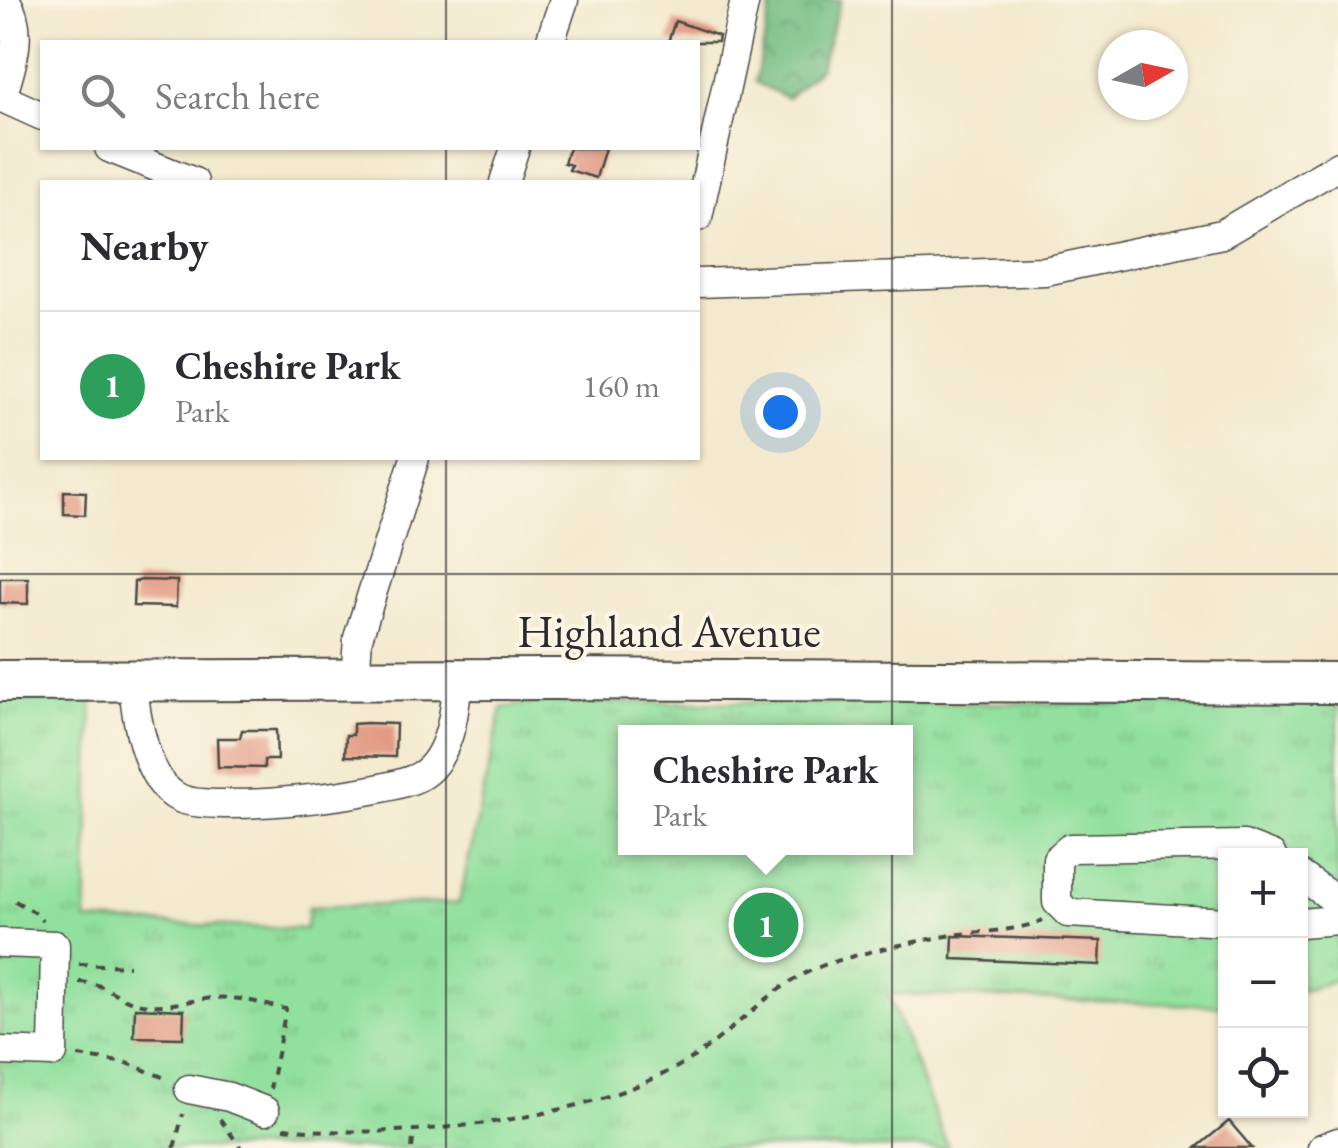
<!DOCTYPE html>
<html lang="en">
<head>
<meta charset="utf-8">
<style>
	body { margin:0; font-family:"EB Garamond",serif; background:#f2f2f3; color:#2b2b33 }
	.controls { position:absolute; right:30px; bottom:30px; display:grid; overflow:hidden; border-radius:0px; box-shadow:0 2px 8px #0004 }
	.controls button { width:90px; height:90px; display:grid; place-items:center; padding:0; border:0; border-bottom:2px solid #e1e1e2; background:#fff; color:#2b2b33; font:50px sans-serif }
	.compass { position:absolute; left:1098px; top:30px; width:90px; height:90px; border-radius:50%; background:#fff; box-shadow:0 2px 8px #0004; rotate:81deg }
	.you { position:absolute; left:780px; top:412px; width:35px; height:35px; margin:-25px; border:8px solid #fff; border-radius:50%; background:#1a73e8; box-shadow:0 0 0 15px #1a73e833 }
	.badge { display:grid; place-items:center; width:65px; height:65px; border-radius:50%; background:#1f6fb2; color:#fff; font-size:32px; font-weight:700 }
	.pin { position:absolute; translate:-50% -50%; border:5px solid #fff; box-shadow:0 2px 10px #0006 }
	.popup { position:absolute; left:618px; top:725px; width:295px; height:130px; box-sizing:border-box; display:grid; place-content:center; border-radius:0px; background:#fff; filter:drop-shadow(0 2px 8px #0005); font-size:32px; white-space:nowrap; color:#7c7c81 }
	.popup b { font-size:38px; color:#2b2b33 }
	.popup::after { content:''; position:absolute; left:50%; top:100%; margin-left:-20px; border:20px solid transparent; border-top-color:#fff }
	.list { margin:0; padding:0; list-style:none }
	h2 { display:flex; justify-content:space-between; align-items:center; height:130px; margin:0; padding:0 40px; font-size:42px }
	h2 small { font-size:32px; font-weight:400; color:#7c7c81 }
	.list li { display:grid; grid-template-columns:65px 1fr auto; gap:30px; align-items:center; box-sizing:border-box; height:150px; padding:0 40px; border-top:2px solid #e1e1e2 }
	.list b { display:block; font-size:38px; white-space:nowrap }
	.list p { margin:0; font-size:32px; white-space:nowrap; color:#7c7c81 }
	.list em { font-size:32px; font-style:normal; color:#7c7c81 }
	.icon { flex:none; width:55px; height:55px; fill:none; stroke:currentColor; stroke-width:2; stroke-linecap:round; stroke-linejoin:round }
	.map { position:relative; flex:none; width:1338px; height:1148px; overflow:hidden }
	.search { position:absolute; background:#fff; box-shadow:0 2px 8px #0004; left:40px; top:40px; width:660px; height:110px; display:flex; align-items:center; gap:25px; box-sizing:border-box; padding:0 35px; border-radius:0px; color:#7c7c81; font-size:38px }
	.panel { position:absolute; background:#fff; box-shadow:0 2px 8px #0004; left:40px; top:180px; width:660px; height:280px; border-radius:0px }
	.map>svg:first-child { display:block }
	.forest { fill:url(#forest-crowns); stroke:#507458; stroke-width:2.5 }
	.park { fill:url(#park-tufts); stroke:#5e8664; stroke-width:2.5; fill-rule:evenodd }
	.building { fill:#e1947f }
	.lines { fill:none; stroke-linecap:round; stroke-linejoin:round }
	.minor-casing { stroke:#494843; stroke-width:31 }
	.highway-casing { stroke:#494843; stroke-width:44 }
	.path { stroke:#494843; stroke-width:4; stroke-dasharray:8 8; stroke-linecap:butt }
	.minor { stroke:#fff; stroke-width:28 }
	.highway { stroke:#fff; stroke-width:40 }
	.grid { fill:none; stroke:#2b2b2b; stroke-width:2.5; stroke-opacity:0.55 }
	.labels { text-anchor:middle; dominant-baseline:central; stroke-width:8; stroke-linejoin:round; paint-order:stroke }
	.street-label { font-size:45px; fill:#2b2b2b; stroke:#fcf5e5 }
</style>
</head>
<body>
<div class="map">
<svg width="1338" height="1148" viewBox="0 0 1338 1148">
	<defs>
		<pattern id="forest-crowns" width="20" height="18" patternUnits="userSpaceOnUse" patternTransform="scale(2.5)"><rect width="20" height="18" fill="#74be85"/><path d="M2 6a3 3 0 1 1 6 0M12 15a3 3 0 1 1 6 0" fill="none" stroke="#5f9b6d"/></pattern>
		<pattern id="park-tufts" width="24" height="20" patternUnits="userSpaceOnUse" patternTransform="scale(2.5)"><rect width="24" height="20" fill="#91e09e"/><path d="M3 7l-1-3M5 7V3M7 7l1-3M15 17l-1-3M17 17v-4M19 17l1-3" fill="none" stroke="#7dc088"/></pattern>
	</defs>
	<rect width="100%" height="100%" fill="#fcf5e5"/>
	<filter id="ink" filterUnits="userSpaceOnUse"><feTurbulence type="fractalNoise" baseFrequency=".01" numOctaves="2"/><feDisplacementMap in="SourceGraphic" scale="20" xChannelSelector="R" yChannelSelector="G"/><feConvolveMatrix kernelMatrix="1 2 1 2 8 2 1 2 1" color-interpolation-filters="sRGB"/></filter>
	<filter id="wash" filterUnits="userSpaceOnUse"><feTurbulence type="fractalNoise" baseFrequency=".0048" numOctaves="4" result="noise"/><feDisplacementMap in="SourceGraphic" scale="40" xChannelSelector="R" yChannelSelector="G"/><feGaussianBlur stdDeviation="2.25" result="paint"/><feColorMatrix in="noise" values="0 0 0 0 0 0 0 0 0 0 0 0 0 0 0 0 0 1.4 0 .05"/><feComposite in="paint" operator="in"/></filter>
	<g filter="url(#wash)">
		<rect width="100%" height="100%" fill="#f3e9ce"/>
		<path class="forest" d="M773,0h68l-21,68 -33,30 -32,-16z"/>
		<path class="park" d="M0,700h92l-6,221 220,8 2,-22 151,-4 43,-195 36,-6 800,2v275l-37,12 -1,-135h-74l-1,150 -337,-12 60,154h-948zM626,732h280v116h-280z"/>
		<g id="blocks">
			<g class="building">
				<path d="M675,21l44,15 -1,6h-50z"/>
				<path d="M569,148h36l-9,30 -27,-8 2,-5 -7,-2z"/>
				<path d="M64,491l22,1 -1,23 -21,-1z"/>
				<path d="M0,578h28v26l-28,-1z"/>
				<path d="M142,580l35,1 -1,26 -43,-1 1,-24z"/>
				<path d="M366,723l30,1 -1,33 -50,-1 1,-21h7v-11z"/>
				<path d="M242,730h34l1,30h-13v8l-46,-1 -1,-29h23z"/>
				<path d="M953,936l148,5 -1,24 -148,-6z"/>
				<path d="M135,1008l49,2 -1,28 -49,-1z"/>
				<path d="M1229,1121l23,27h-56z"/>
			</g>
		</g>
	</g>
	<g filter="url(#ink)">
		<use href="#blocks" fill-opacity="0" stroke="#494843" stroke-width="2.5"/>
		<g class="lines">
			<g class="minor-casing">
				<g id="minor">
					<path d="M550,42l14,-42"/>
					<path d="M0,97l42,19"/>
					<path d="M2,98c10,-35 23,-65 4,-98"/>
					<path d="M109,148l85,34"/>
					<path d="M504,182l11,-34"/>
					<path d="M698,217l47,-217"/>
					<path d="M698,283l347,-12 177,-37 116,-68"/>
					<path d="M355,680l3,-42 57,-180"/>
					<path d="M133,681c2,33 12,101 46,117 32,16 208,-3 241,-22 30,-17 35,-66 38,-96"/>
					<path d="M1300,875l38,27"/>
					<path d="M1226,922l-158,-9 -11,-11v-43l13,-11 174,-3 28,11"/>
					<path d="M1300,923l38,-3"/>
					<path d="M0,943l55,2 -2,108 -53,-2"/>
					<path d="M189,1089l40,8 36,14"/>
					<path d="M1322,1148l16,-6"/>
				</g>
			</g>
			<g class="highway-casing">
				<path id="highway" d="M0,681l551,-2 787,4"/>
			</g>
			<g class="path">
				<path d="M15,901l21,12 6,8"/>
				<path d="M79,964l50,2"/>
				<path d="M79,982c31,2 36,16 58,21 33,8 62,-8 94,-5 18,1 37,8 55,11l-16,80"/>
				<path d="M78,1056l49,7 43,17"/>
				<path d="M220,1119l21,29"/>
				<path d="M284,1128c117,12 298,-5 400,-65 50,-29 87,-80 143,-99 40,-13 85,-22 126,-29 28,-4 64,-3 90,-15"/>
				<path d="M174,1148l9,-34"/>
				<path d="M412,1148l2,-18"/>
			</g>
			<use href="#minor" class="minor"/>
			<use href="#highway" class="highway"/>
		</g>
	</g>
	<path class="grid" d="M446,0v42M892,0v1148M446,148v34M446,458v690M0,574h1338"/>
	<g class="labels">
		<g class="street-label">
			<text x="669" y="631">Highland Avenue</text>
		</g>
	</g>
</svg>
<div class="controls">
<button>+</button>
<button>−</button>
<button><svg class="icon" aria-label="locate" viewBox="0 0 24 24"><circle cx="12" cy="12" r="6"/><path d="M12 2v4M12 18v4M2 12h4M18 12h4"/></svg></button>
</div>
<svg class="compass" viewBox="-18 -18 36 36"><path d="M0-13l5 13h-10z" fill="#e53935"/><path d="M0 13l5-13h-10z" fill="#7c7c81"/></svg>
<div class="you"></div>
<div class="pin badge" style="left:766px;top:925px;background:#2e9e5b">1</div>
<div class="popup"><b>Cheshire Park</b>Park</div>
<div class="search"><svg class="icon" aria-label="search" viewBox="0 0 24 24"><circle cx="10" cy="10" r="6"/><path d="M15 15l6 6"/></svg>Search here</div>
<section class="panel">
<h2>Nearby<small></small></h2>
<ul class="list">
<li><span class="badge" style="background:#2e9e5b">1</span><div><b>Cheshire Park</b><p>Park</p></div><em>160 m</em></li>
</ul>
</section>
</div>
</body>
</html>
